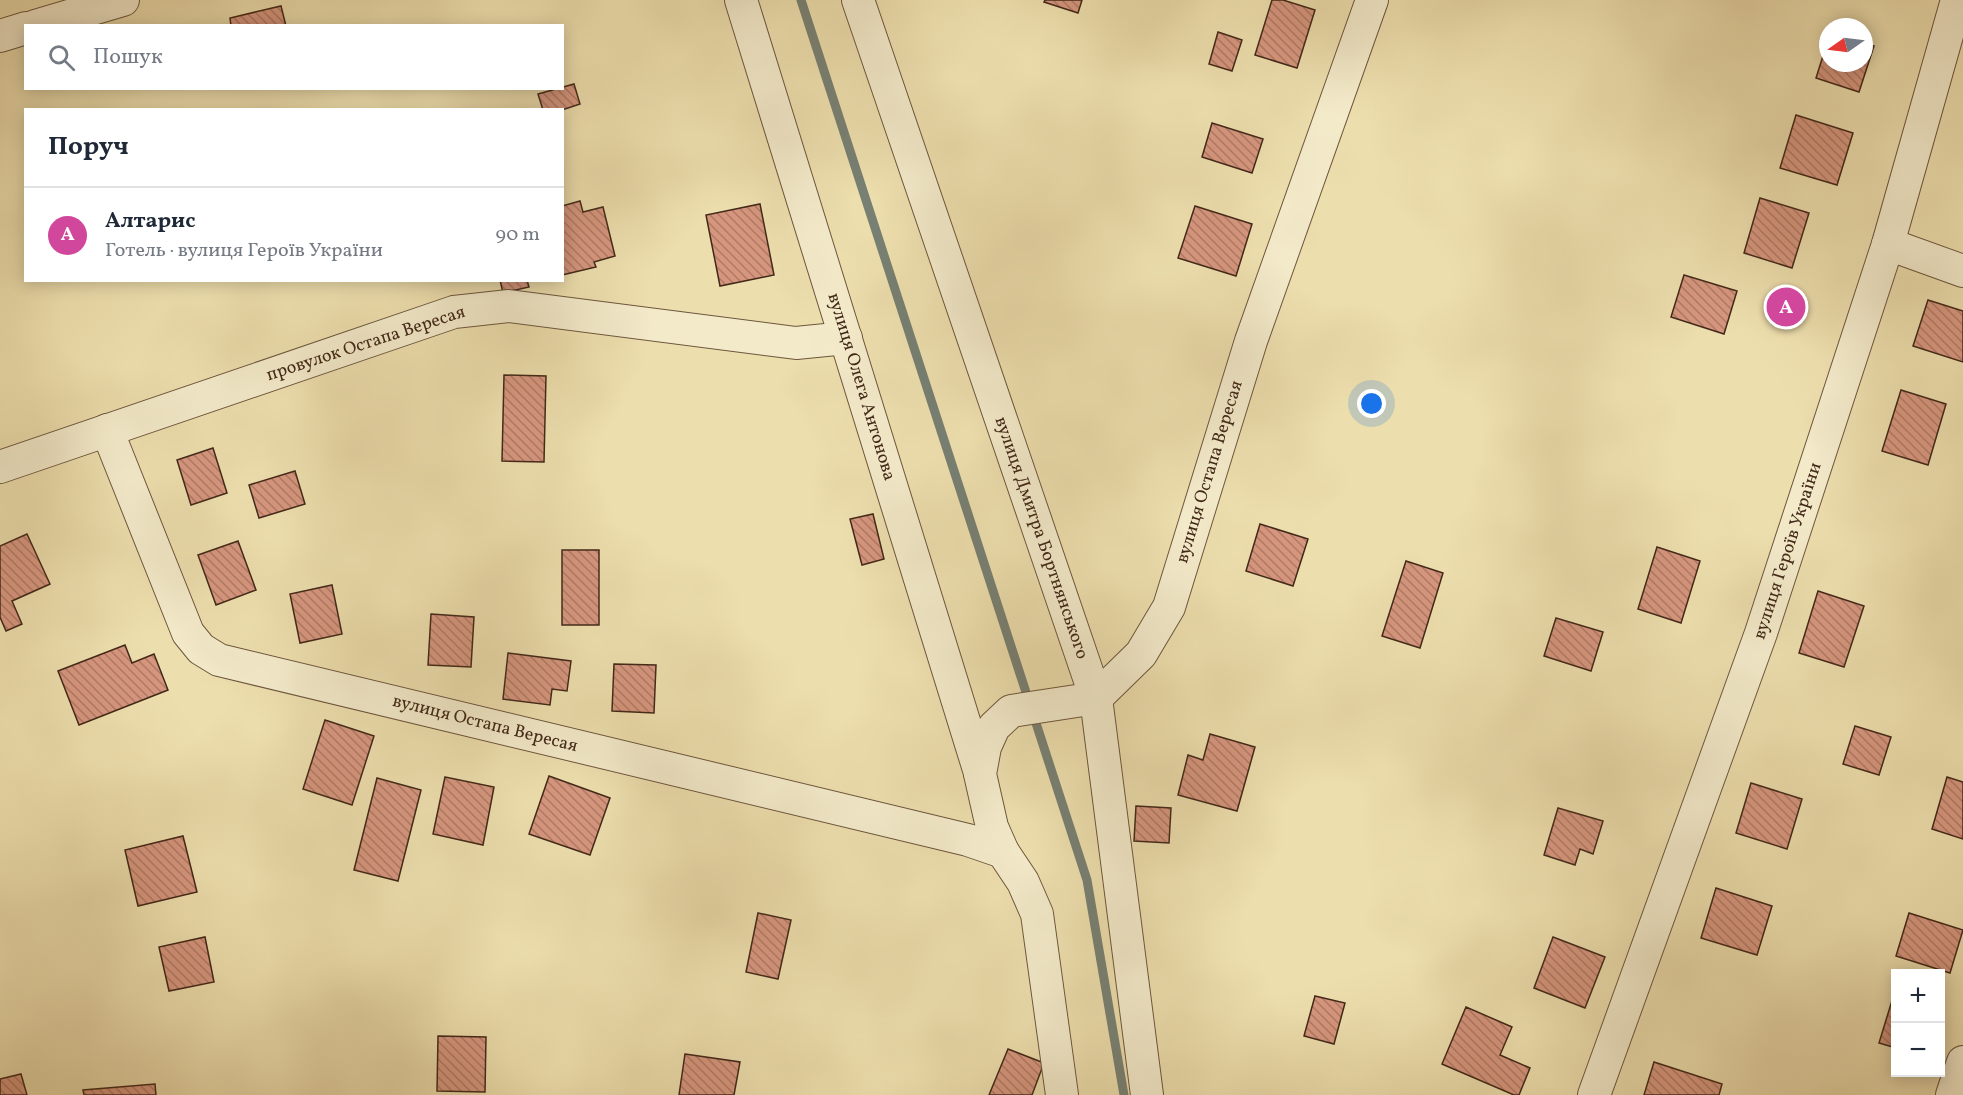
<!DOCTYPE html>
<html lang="uk">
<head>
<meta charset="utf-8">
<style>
	body { margin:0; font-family:Vollkorn,serif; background:#f2f2f3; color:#1f2937 }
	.controls { position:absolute; right:18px; bottom:18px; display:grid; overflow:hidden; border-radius:0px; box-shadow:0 3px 15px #0003 }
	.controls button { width:54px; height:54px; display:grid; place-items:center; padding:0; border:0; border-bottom:2px solid #e0e1e3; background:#fff; color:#1f2937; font:30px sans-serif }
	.compass { position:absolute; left:1819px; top:18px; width:54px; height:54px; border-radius:50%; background:#fff; box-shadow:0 3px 15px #0003; rotate:256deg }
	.you { position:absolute; left:1372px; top:404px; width:21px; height:21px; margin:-15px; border:4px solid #fff; border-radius:50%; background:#1a73e8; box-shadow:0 0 0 9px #1a73e833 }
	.badge { display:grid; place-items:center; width:39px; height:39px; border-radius:50%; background:#2563eb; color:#fff; font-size:20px; font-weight:700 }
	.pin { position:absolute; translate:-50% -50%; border:3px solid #fff; box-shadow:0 2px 6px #0006 }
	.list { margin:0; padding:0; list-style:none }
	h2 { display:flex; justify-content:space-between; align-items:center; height:78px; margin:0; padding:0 24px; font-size:26px }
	h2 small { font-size:20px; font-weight:400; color:#747a83 }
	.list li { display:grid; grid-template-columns:39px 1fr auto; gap:18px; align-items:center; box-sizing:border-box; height:96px; padding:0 24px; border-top:2px solid #e0e1e3 }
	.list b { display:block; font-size:22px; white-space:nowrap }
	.list p { margin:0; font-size:20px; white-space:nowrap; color:#747a83 }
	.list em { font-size:20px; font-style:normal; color:#747a83 }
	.icon { flex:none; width:33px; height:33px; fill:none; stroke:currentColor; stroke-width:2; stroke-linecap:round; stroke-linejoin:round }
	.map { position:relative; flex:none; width:1963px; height:1095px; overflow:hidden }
	.search { position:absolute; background:#fff; box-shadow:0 3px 15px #0003; left:24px; top:24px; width:540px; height:66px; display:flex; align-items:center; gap:15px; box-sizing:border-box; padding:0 21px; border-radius:0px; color:#747a83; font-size:22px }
	.panel { position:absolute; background:#fff; box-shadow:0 3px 15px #0003; left:24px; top:108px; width:540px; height:174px; border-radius:0px }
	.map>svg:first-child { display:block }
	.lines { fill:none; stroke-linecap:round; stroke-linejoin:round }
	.stream { stroke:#778073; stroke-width:9 }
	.building { fill:url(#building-back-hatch); stroke:#422818; stroke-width:1.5 }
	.street-casing { stroke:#6d563d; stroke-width:34 }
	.street { stroke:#f3eaca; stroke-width:32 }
	.labels { text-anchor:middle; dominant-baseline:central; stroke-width:6; stroke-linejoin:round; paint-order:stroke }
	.street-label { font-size:18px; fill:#422818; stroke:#f3eaca }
</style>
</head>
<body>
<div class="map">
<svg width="1963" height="1095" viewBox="0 0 1963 1095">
	<defs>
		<pattern id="building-back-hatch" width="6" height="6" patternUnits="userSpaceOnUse" patternTransform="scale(1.5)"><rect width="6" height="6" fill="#d6967e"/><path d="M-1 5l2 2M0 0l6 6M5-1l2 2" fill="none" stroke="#af7a66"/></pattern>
	</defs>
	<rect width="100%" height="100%" fill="#eddead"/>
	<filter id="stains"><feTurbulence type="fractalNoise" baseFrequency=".00333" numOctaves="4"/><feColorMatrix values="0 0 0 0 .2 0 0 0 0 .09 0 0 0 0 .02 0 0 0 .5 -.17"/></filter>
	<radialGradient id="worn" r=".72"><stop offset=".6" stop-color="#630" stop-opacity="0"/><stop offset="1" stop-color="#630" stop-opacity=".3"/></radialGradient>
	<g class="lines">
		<path class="stream" d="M801,0l286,880 37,215"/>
	</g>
	<g class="building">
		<path d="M1045,0h37l-4,13 -34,-11z"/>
		<path d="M1272,0h11l32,10 -18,58 -42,-13z"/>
		<path d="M281,6l5,20h-55l-1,-8z"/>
		<path d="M1218,32l24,8 -10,31 -23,-7z"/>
		<path d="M1828,40v23h36v-20l10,3 -15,46 -43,-14z"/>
		<path d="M574,84l6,20 -18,6h-19l-5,-16z"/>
		<path d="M1796,115l57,18 -16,52 -57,-17z"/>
		<path d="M1212,123l51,16 -11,34 -50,-16z"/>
		<path d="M1760,198l49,15 -17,55 -48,-15z"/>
		<path d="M580,201l3,11 20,-5 12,49 -21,6 2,5 -34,8v-69z"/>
		<path d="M760,204l14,71 -54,11 -14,-71z"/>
		<path d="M1195,206l57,18 -16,52 -58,-18z"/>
		<path d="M1684,275l53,16 -13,43 -53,-17z"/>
		<path d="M500,280h27l2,7 -26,6z"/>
		<path d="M1928,300l35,11v51l-50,-16z"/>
		<path d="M504,375l42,1 -2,86 -42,-1z"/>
		<path d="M1901,390l45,14 -18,61 -46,-14z"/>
		<path d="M213,448l14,45 -36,12 -14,-45z"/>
		<path d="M295,471l10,33 -46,14 -10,-33z"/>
		<path d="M873,514l11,45 -22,6 -12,-46z"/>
		<path d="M1260,524l48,15 -15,47 -47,-15z"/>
		<path d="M27,534l23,50 -38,17 10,23 -16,7 -6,-14v-71z"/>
		<path d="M238,541l18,49 -40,15 -18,-50z"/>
		<path d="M1657,547l43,14 -19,62 -43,-14z"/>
		<rect x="562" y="550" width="37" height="75"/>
		<path d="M1406,561l37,12 -23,75 -38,-12z"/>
		<path d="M332,585l10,49 -42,9 -10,-49z"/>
		<path d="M1818,591l46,15 -20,61 -45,-14z"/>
		<path d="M431,614l43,3 -3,50 -43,-2z"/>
		<path d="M1556,618l47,14 -12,39 -47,-15z"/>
		<path d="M125,645l7,18 22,-9 14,36 -89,35 -21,-54z"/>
		<path d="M508,653l63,8 -4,30 -15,-2 -2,16 -47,-6z"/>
		<path d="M614,664l42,1 -2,48 -42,-2z"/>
		<path d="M325,720l49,16 -22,69 -49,-16z"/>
		<path d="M1855,726l36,11 -12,38 -36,-11z"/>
		<path d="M1210,734l45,13 -18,64 -59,-16 10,-40 15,5z"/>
		<path d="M549,776l61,22 -20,57 -61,-21z"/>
		<path d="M445,777l49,10 -11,58 -50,-11z"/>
		<path d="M1947,777l16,5v57l-31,-10z"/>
		<path d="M377,778l44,12 -23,91 -44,-11z"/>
		<path d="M1751,783l51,16 -15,50 -51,-16z"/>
		<path d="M1136,806l35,2 -2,35 -35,-2z"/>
		<path d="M1558,808l45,13 -10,33 -13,-5 -5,16 -31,-10z"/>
		<path d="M183,836l14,56 -59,14 -13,-56z"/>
		<path d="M1716,888l56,18 -15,49 -56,-17z"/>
		<path d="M758,913l33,7 -13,59 -32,-7z"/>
		<path d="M1909,913l54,17 -13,43 -54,-17z"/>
		<path d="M205,937l9,45 -45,9 -10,-44z"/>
		<path d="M1553,937l52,20 -20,51 -51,-20z"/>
		<path d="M1894,994l2,1v53l-17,-5z"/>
		<path d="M1315,996l30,7 -11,41 -30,-8z"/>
		<path d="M1466,1007l46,20 -12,28 30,13 -11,27h-5l-72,-31z"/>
		<path d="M438,1036l48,1 -1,55 -48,-1z"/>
		<path d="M1008,1049l36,14 -12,32h-43z"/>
		<path d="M685,1054l55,8 -6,33h-55z"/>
		<path d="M1654,1062l68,22 -3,11h-75z"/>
		<path d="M21,1074l6,21h-27v-16z"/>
		<path d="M155,1084l1,11h-72l-1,-5z"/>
	</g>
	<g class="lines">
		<g class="street-casing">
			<g id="street">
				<path d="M741,0l239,773"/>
				<path d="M858,0l238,698 51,397"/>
				<path d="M35,26l88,-26"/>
				<path d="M0,36l26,-8"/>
				<path d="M1888,244l75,27"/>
				<path d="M107,430l81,203 13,16 18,11 749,180 35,12"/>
				<path d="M0,467l454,-155 55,-6 287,37 50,-5"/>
				<path d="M1062,1095l-25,-181 -14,-32 -20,-30 -11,-25 -12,-53 5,-27 9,-20 17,-16 85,-13 45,-44 28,-47 82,-266 121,-341"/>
				<path d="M1594,1095l167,-462 127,-389 69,-244"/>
				<path d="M1952,1095l11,-33"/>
			</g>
		</g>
		<use href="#street" class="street"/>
	</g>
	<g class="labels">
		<g class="street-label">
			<text transform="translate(366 344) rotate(-18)">провулок Остапа Вересая</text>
			<text transform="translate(861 387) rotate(73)">вулиця Олега Антонова</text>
			<text transform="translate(1210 472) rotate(-73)">вулиця Остапа Вересая</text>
			<text transform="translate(1041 538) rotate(71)">вулиця Дмитра Бортнянського</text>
			<text transform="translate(1788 551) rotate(-72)">вулиця Героїв України</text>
			<text transform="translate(485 724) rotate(14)">вулиця Остапа Вересая</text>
		</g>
	</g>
	<rect width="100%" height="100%" filter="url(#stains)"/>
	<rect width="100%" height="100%" fill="url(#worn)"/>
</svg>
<div class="controls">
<button>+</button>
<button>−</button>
</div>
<svg class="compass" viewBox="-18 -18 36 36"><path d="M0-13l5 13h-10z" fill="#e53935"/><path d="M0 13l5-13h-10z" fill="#747a83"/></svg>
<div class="you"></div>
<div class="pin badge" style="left:1786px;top:307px;background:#d1479c">A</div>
<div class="search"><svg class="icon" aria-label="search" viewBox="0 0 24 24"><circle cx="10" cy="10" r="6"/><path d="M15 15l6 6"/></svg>Пошук</div>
<section class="panel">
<h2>Поруч<small></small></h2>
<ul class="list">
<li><span class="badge" style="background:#d1479c">A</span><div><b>Алтарис</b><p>Готель · вулиця Героїв України</p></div><em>90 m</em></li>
</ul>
</section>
</div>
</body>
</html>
